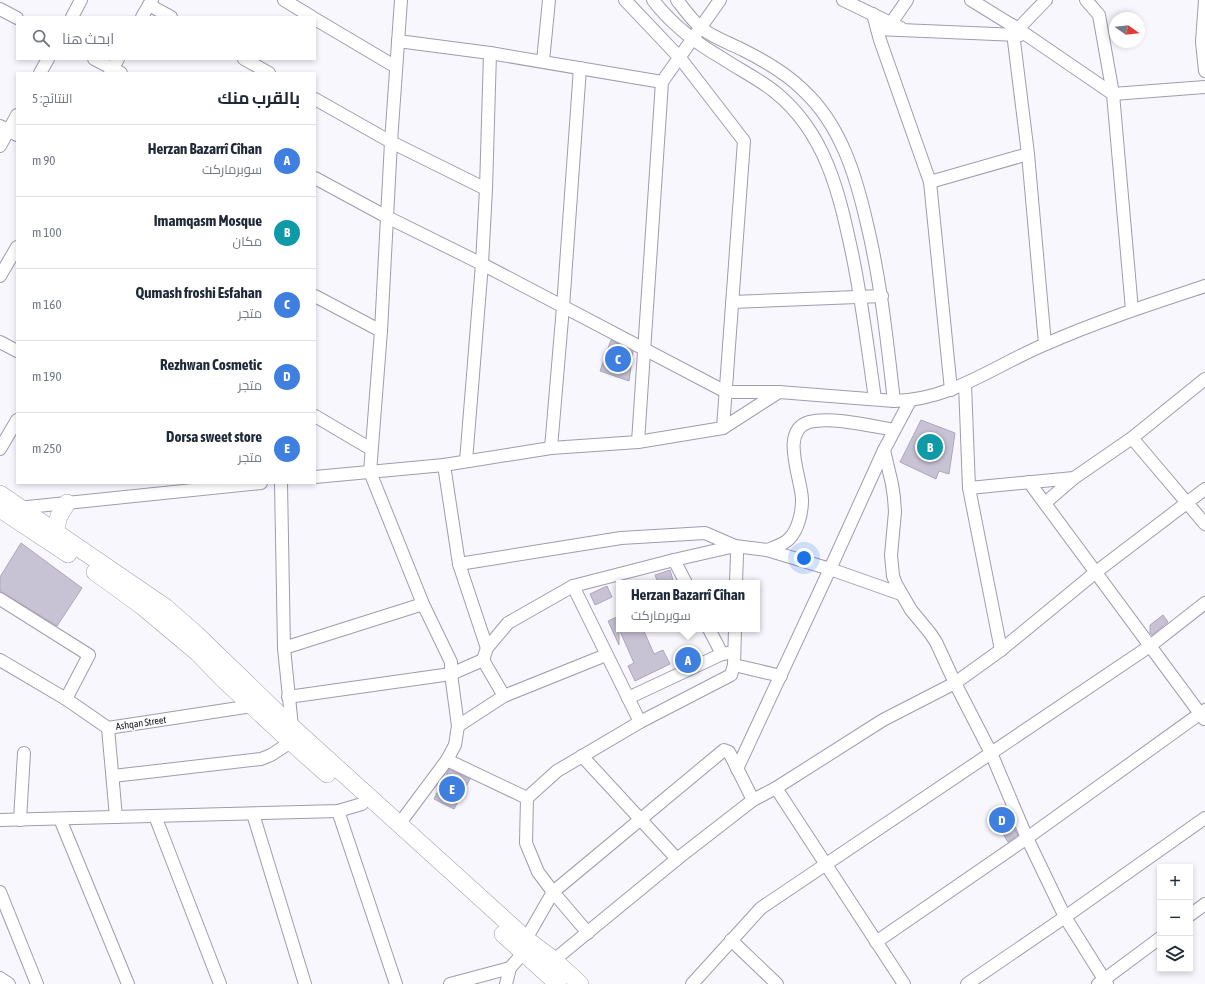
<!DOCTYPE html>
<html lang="ar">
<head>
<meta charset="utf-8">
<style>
	body { margin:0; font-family:"Asap Condensed",Cairo,sans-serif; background:#f6f6f7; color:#1f2937; direction:rtl }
	.controls { position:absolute; right:12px; bottom:12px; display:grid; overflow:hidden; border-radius:0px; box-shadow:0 2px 6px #0003 }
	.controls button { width:36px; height:36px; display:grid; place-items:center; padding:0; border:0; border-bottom:1px solid #e0e1e3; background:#fff; color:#1f2937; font:20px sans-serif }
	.compass { position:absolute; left:1109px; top:12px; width:36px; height:36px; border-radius:50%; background:#fff; box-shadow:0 2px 6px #0003; rotate:105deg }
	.you { position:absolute; left:804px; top:558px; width:14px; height:14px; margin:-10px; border:3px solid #fff; border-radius:50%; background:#1a73e8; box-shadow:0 0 0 6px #1a73e833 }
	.badge { display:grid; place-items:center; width:26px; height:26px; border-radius:50%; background:#3f8172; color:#fff; font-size:13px; font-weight:700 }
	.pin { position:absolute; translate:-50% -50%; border:2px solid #fff; box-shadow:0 1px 4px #0006 }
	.popup { position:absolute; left:616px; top:580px; width:144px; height:52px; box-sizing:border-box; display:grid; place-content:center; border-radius:0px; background:#fff; filter:drop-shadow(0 1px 3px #0005); font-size:13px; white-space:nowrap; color:#747a83 }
	.popup b { font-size:15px; color:#1f2937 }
	.popup::after { content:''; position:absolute; left:50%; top:100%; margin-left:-8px; border:8px solid transparent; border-top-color:#fff }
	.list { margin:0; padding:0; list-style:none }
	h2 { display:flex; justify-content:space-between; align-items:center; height:52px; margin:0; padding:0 16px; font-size:17px }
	h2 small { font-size:13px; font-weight:400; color:#747a83 }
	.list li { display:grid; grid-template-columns:26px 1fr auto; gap:12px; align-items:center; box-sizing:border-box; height:72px; padding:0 16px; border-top:1px solid #e0e1e3 }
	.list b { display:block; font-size:15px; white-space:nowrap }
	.list p { margin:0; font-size:13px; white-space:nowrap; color:#747a83 }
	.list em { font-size:13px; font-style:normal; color:#747a83 }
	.icon { flex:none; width:22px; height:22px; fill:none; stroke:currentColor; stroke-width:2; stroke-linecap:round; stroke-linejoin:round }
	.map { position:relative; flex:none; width:1205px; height:984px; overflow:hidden; direction:ltr }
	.search { position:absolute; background:#fff; box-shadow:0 2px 6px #0003; left:16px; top:16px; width:300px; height:44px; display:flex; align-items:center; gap:10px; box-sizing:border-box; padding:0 14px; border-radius:0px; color:#747a83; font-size:15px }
	.panel { position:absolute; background:#fff; box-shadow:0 2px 6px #0003; left:16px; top:72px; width:300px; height:412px; border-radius:0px; direction:rtl }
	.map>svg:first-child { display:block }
	.building { fill:#c7c2d4; stroke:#aca7b9 }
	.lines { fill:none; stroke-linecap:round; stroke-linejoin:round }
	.street-casing { stroke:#a19bad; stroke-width:14 }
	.secondary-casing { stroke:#a19bad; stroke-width:18 }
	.street { stroke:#fff; stroke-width:12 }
	.secondary { stroke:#fff; stroke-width:17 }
	.labels { text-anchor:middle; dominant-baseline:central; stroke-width:3; stroke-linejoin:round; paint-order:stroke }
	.street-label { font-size:10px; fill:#17151c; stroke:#fff }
</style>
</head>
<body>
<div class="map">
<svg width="1205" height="984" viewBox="0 0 1205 984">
	<rect width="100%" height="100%" fill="#f9f7fe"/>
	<g class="building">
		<path d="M611,340l22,12 -4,29 -29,-10z"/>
		<path d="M921,420l34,13 -6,41 -10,-3 -3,8 -36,-17z"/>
		<path d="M21,543l61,45 -25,38 -57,-35v-14z"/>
		<path d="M670,570l3,10 -10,3h-5l-3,-8z"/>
		<path d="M607,586l5,11 -17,8 -5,-11z"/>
		<path d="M1163,615l5,7 -16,13 -2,-2v-8z"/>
		<path d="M619,616v13h24l11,25 9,-4 7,14 -35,17 -7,-15 6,-3 -15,-34v16l-11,-24z"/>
		<path d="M449,769l21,10 -16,30 -20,-10z"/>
		<path d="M1005,812l13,23 -10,7 -14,-23z"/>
	</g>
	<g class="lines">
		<g class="street-casing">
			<g id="street">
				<path d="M284,0l28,17"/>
				<path d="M625,0l55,58 64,83 -21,287"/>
				<path d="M653,0c19,25 43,43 69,58 18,12 37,21 53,34 51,41 64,101 77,161 10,48 16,97 23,146"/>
				<path d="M677,0c7,9 15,20 23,27 10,9 31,17 43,23 22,11 43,23 60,40 38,35 53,86 64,134 14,58 20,117 27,177"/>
				<path d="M843,0l58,28"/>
				<path d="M971,0l47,29 95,65 92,-7"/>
				<path d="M1086,0l13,15 14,79 19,216"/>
				<path d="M1205,0l-3,42 3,29"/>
				<path d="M149,5l22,12"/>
				<path d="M0,9l17,9"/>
				<path d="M873,14l7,26 50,142 21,208"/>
				<path d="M72,17l9,-17"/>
				<path d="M142,17l10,-17"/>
				<path d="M315,19l81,48"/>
				<path d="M1012,25l16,129 17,190"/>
				<path d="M877,29l143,6"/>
				<path d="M887,29l20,-29"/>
				<path d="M1014,33l32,-33"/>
				<path d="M398,41l92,12 172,29"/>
				<path d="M94,59l27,14"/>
				<path d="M244,59l25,14"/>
				<path d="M543,61l6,-61"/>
				<path d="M40,73l8,-14"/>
				<path d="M110,73l8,-14"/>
				<path d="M315,99l76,43 95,47"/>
				<path d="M0,126l17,9"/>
				<path d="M0,146l17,-31"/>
				<path d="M315,178l72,39 95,47 244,128h53"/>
				<path d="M930,182l98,-28"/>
				<path d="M0,276l17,-29"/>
				<path d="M315,296l66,35"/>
				<path d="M732,302l150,-6"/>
				<path d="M0,342l17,9"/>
				<path d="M965,384l4,104 32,162"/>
				<path d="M910,401l-26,49 8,34 2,14 1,14 -4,43 2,21 3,8 15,26 19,23 6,9 19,41 36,70 36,85 38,79 42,67"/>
				<path d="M315,416l56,33"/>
				<path d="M1132,438l73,86"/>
				<path d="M638,442l24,-360 58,-82"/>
				<path d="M551,448l12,-141 17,-239"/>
				<path d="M0,449l17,-29"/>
				<path d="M466,461l16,-197 4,-75 4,-136"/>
				<path d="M444,465l15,99 28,84"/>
				<path d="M315,477l129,-12 107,-17 87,-6 85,-14 56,-36 115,9c58,-1 101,-36 152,-57 52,-23 105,-40 159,-58"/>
				<path d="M1029,482l175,237"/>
				<path d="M281,483l3,165 8,79"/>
				<path d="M969,488l105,-10"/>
				<path d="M1045,503l29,-25 58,-40 73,-59"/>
				<path d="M18,508l243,-25"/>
				<path d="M767,550c8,-3 16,-5 22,-11 9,-9 13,-26 13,-39 0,-21 -23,-69 7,-78 22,-6 62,4 85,8"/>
				<path d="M674,560l12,23"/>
				<path d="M459,564l162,-26 84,-5 30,13"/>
				<path d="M736,583l1,-29 -2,-8 32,4 63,19 71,25"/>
				<path d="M573,586l67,136"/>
				<path d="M0,599l89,56 -23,44"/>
				<path d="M709,629l13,25"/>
				<path d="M284,648l139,-44"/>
				<path d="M0,660l66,39 42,29 144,-22"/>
				<path d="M483,660l21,36"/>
				<path d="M734,665l47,11"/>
				<path d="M288,697l163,-23 32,-14 4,-12 21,-25 65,-37 101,-26 61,-14"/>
				<path d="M628,698l94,-44 12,-2"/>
				<path d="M458,726l46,-30 102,-41"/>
				<path d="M108,728l8,89"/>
				<path d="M582,756l95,103"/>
				<path d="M447,760l80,38"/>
				<path d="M737,769l93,-200 54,-119"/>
				<path d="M113,776l148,-17 10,-4 20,-13"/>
				<path d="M776,788l128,196"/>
				<path d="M338,811l58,173"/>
				<path d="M253,814l52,170"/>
				<path d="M155,816l65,168"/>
				<path d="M60,819l68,165"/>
				<path d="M0,820l338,-9 24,-7"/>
				<path d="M20,820l4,-67"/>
				<path d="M400,823l47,-63 8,-15 3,-19 -7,-52v-12l-28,-58 -53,-132 11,-141 10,-189 10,-142"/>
				<path d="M0,892l37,92"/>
				<path d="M1190,915l15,-11"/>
				<path d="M588,933l-35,-41 171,-142 5,2 24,48"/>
				<path d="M526,939l27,-47 -15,-20 -12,-29 1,-45 30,-27 83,-49 91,-47 3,-10 1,-36"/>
				<path d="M731,940l46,44"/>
				<path d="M876,942l151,-104 178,-128"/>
				<path d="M554,960l123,-101 76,-59 23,-12 107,-68 72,-37 46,-33 95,-78 109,-83"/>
				<path d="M0,978l9,6"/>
				<path d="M450,984l60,-16"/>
				<path d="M506,984l4,-16 14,-16"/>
				<path d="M692,984l69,-76 389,-262 55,-43"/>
				<path d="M967,984l98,-67 140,-99"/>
				<path d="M1098,984l62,-46"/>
			</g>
		</g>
		<g class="secondary-casing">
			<g id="secondary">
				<path d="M0,494l165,113 31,27 96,93 234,212 28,21 26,24"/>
				<path d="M0,509l68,45"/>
				<path d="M55,531l4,-15 8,-13"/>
				<path d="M95,572l47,34 56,47 26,27 67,62 36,32"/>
				<path d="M503,934l55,50"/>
			</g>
		</g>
		<use href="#street" class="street"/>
		<use href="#secondary" class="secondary"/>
	</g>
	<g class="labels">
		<g class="street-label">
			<text transform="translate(141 723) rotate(-8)">Ashqan Street</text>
		</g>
	</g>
</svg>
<div class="controls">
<button>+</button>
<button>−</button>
<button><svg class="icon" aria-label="layers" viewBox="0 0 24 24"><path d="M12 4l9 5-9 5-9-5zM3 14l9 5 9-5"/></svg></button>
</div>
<svg class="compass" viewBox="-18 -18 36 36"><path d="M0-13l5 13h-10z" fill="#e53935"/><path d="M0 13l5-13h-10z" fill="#747a83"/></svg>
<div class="you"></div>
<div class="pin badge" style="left:688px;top:660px;background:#3f7fe0">A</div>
<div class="popup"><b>Herzan Bazarrî Cîhan</b>سوبرماركت</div>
<div class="pin badge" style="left:930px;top:447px;background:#0f9aa8">B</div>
<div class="pin badge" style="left:618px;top:359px;background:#3f7fe0">C</div>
<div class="pin badge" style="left:1002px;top:820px;background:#3f7fe0">D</div>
<div class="pin badge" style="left:452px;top:789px;background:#3f7fe0">E</div>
<div class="search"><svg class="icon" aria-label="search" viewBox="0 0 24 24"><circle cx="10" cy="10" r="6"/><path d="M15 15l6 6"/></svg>ابحث هنا</div>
<section class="panel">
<h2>بالقرب منك<small>النتائج: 5</small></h2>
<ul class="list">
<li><span class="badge" style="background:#3f7fe0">A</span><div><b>Herzan Bazarrî Cîhan</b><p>سوبرماركت</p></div><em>90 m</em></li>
<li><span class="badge" style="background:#0f9aa8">B</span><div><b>Imamqasm Mosque</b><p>مكان</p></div><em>100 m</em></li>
<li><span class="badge" style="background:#3f7fe0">C</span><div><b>Qumash froshi Esfahan</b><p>متجر</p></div><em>160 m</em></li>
<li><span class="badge" style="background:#3f7fe0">D</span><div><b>Rezhwan Cosmetic</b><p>متجر</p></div><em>190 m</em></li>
<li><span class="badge" style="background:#3f7fe0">E</span><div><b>Dorsa sweet store</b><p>متجر</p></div><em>250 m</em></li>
</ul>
</section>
</div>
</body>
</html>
